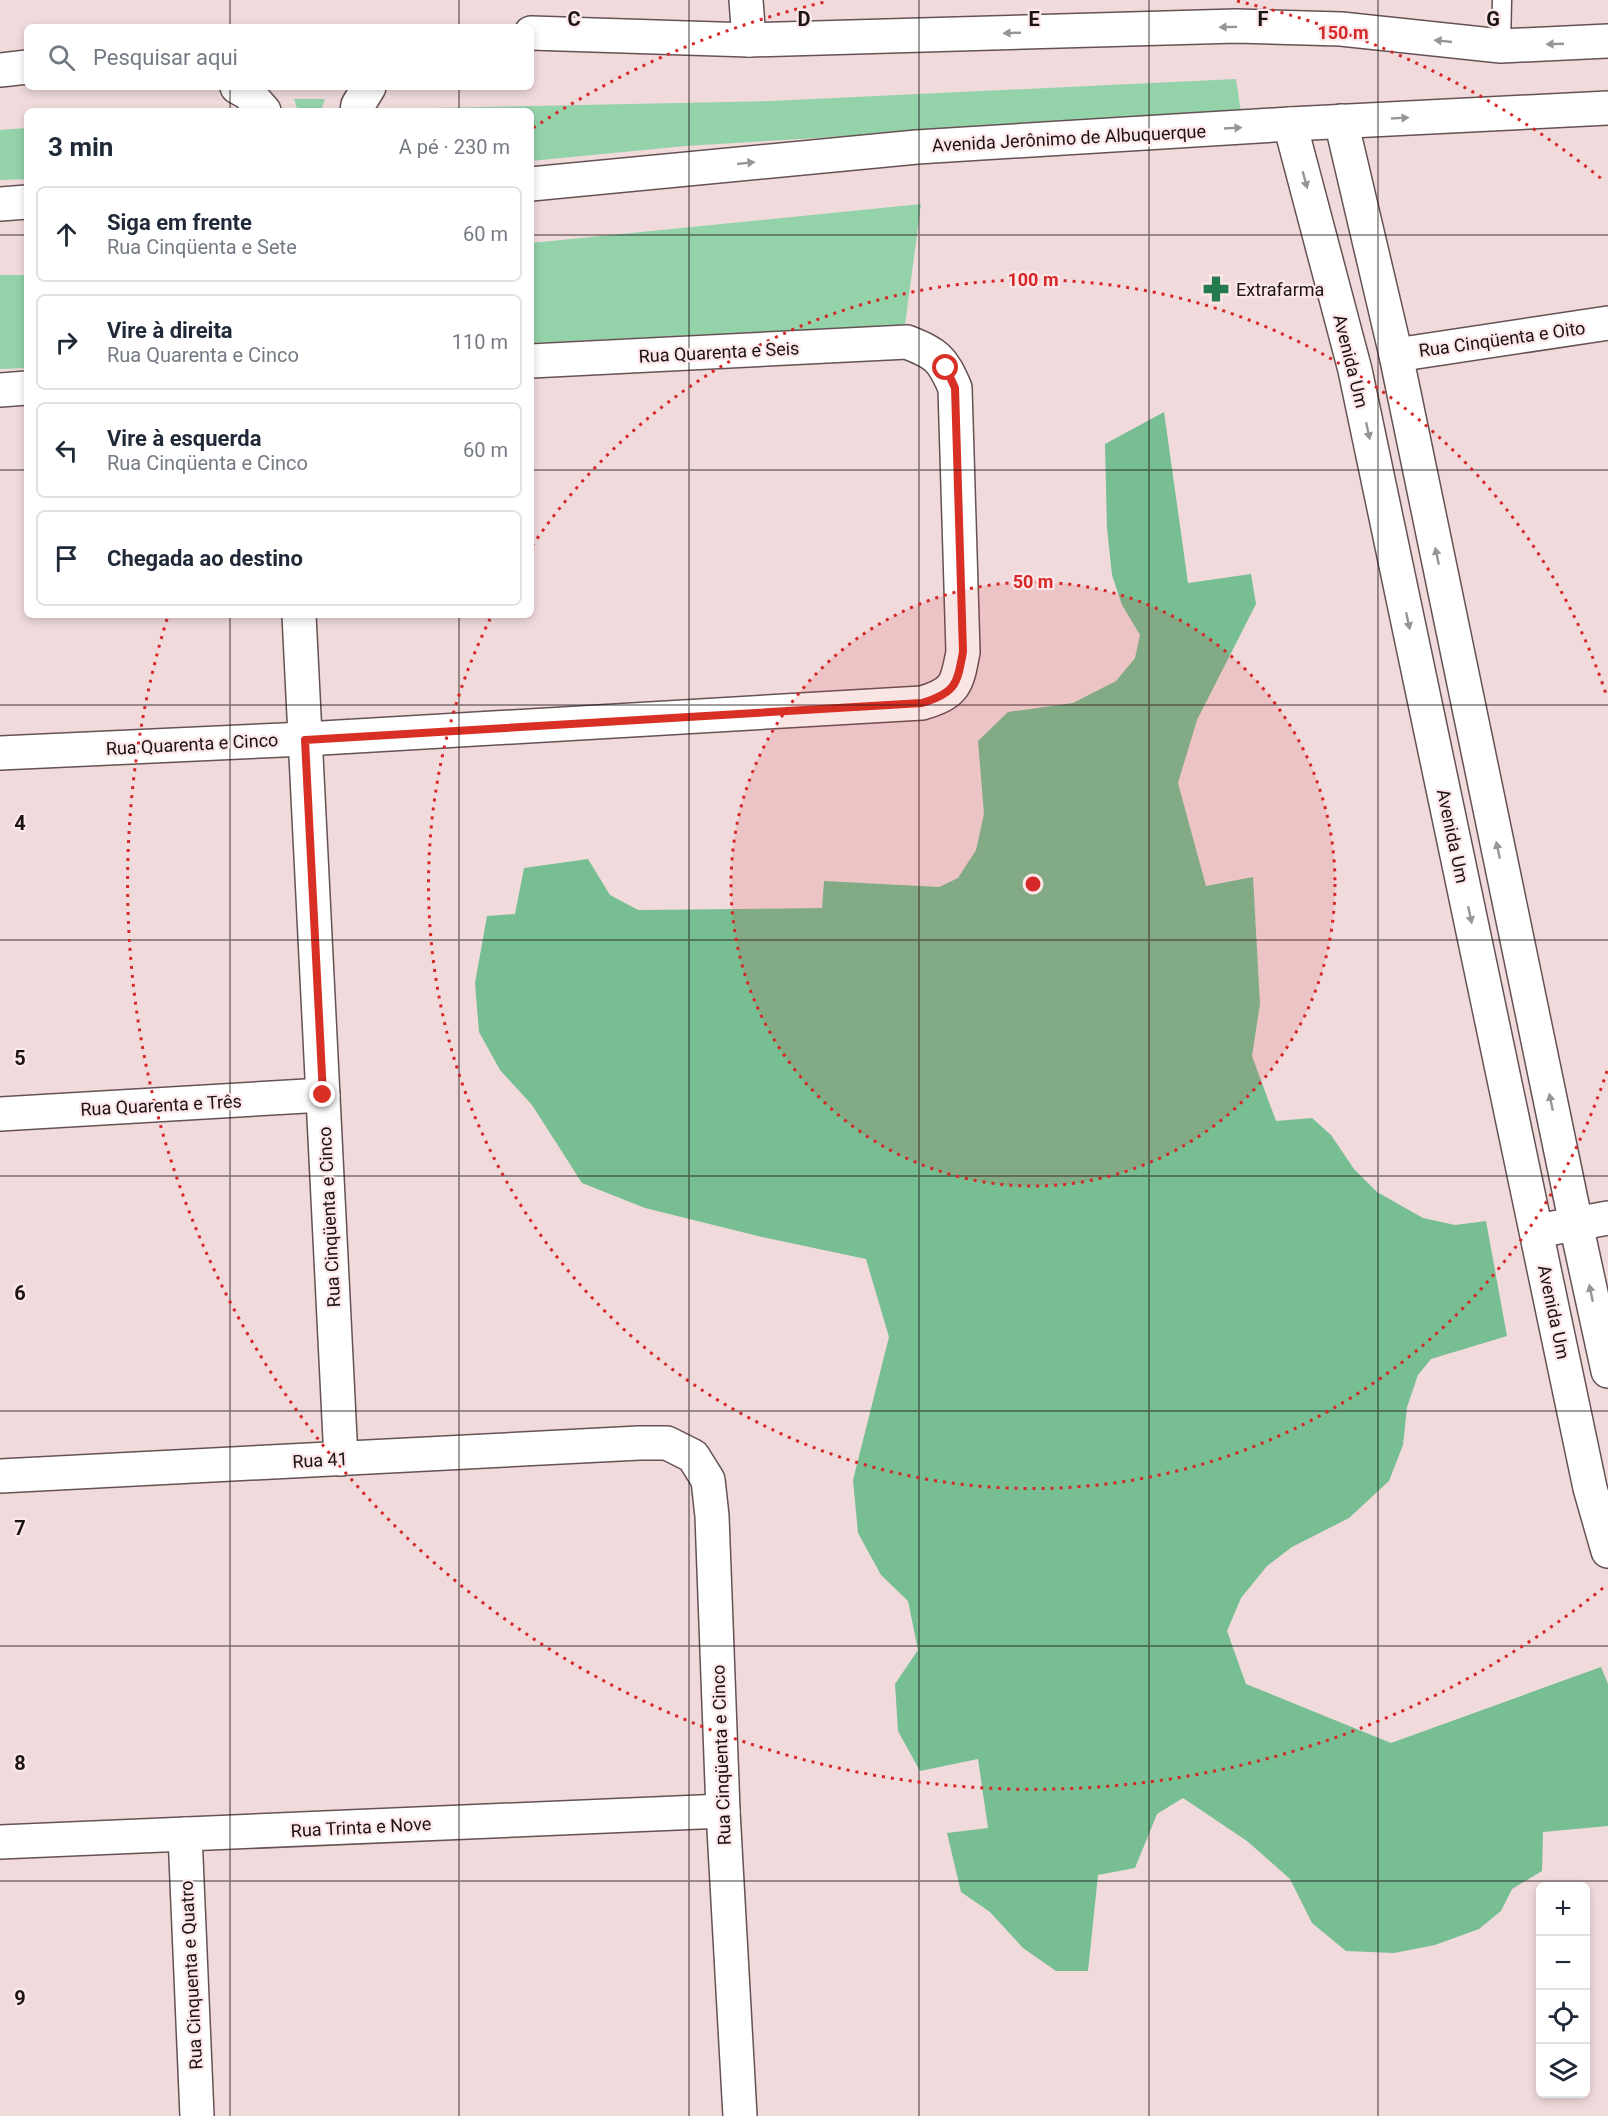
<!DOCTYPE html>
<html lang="pt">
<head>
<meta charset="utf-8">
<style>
	body { margin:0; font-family:Roboto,sans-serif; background:#f6f6f7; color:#1f2937 }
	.controls { position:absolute; right:18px; bottom:18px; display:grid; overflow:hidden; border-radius:9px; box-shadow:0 3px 9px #0003 }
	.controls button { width:54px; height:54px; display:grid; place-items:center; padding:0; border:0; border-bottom:2px solid #e0e1e3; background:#fff; color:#1f2937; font:30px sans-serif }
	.stop { position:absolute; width:18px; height:18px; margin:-14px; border:4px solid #d93025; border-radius:50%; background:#fff }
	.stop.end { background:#d93025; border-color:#fff; box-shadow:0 2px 6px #0008 }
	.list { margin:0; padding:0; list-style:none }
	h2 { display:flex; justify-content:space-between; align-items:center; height:78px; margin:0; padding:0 24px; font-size:26px }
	h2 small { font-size:20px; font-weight:400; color:#747a83 }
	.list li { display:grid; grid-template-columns:39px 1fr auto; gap:18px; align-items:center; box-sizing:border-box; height:96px; margin:0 12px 12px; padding:0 12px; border:2px solid #e0e1e3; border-radius:9px }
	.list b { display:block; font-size:22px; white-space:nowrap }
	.list p { margin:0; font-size:20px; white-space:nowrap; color:#747a83 }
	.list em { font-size:20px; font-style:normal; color:#747a83 }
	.icon { flex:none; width:33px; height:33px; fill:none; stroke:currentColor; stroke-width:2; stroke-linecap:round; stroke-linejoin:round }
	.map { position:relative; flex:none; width:1608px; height:2116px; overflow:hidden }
	.search { position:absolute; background:#fff; box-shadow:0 3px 9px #0003; left:24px; top:24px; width:510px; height:66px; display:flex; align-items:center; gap:15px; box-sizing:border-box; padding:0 21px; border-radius:9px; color:#747a83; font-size:22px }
	.panel { position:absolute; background:#fff; box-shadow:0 3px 9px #0003; left:24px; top:108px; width:510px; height:510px; border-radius:9px }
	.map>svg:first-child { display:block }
	.green { fill:#94d2aa }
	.forest { fill:#77be92 }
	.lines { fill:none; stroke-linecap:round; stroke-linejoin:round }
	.service-casing { stroke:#655253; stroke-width:21 }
	.minor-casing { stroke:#655253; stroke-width:36 }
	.secondary-casing { stroke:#655253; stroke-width:36 }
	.primary-casing { stroke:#655253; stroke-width:36 }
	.service { stroke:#fff; stroke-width:18 }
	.minor { stroke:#fff; stroke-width:33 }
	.secondary { stroke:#fff; stroke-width:33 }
	.primary { stroke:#fff; stroke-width:33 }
	.oneway { fill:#989595 }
	.route { stroke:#d93025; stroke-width:8 }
	.grid { fill:none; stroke:#1b1414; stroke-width:1.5; stroke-opacity:0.55 }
	.ring { fill:none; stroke:#d62828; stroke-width:3; stroke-dasharray:3 6 }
	.labels { text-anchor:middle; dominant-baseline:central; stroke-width:4.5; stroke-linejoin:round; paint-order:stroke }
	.street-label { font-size:18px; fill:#1b1414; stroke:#fee7e9 }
	.poi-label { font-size:18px; fill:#1b1414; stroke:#fee7e9; text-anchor:start }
	.grid-label { font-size:20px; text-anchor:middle; font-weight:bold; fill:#1b1414; stroke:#fee7e9; stroke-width:4.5; stroke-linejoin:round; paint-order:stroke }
	.centre { fill:#d62828; stroke:#fee7e9; stroke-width:3 }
	.ring-label { font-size:18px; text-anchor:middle; font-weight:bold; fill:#d62828; stroke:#fee7e9; stroke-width:4.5; stroke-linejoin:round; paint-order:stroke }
</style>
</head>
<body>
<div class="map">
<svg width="1608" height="2116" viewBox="0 0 1608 2116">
	<rect width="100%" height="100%" fill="#f1dadc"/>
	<g class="green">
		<path d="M1236,79l5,33 -556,34 -154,15v-50h-114l15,-3 339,-7z"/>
		<path d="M294,99h31l-4,12h-23z"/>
		<path d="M27,128v51l-27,1v-50z"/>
		<path d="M921,204l-16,121 -374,18v-100z"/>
		<path d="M0,275h27v93l-27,1z"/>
	</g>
	<path class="forest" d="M1164,412l24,171 63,-9 5,30 -59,116 -19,63 28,103 47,-9 7,127 -8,52 24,65 36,-3 19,17 23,34 23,23 46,26 32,7 31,-4 21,115 -76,23 -13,16 -11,32 -4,38 -14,36 -40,37 -57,29 -25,19 -26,32 -14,33 19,53 145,59 210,-76 7,17v142l-65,6 -1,39 -30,18 -11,22 -22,18 -44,16 -41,8 -48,-2 -34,-28 -22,-44 -43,-38 -64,-43 -26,16 -22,54 -37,7 -10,96h-32l-33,-23 -33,-36 -29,-20 -14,-59 41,-5 -10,-69 -58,12 -22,-40 -3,-47 23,-34 -10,-49 -27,-26 -23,-42 -5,-53 36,-143 -23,-78 -104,-22 -117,-29 -63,-25 -50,-78 -32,-35 -21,-38 -4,-49 12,-67 28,-2 9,-46 64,-9 22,36 28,15 184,-2 2,-27 115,6 19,-9 18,-28 8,-36 -6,-73 30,-29 65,-9 43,-22 19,-23 5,-23 -18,-30 -10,-30 -5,-47 -2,-84z"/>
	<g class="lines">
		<g class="service-casing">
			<path id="service" d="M1501,46l1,-46"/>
		</g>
		<g class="minor-casing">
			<g id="minor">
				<path d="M746,0l3,40"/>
				<path d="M1396,355l212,-32"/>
				<path d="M0,390l27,-2"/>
				<path d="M299,615l42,844"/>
				<path d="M0,753l305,-14 617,-36c34,-10 35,-19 41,-51l-8,-264c-13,-30 -18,-34 -48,-46l-376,19"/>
				<path d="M0,1114l323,-19"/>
				<path d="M1537,1231l71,-13"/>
				<path d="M0,1476l639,-33h28l26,13 15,24 4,36 11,295 17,305"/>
				<path d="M185,1834l12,282"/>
				<path d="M0,1842l723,-31"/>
			</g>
		</g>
		<g class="secondary-casing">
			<g id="secondary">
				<path d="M1341,121l55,234 180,869 32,147"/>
				<path d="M1290,124l65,246 235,1118 18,63"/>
			</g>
		</g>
		<g class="primary-casing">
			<g id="primary">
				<path d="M531,33l218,7 487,-14 105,3 160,17 107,-5"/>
				<path d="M0,70l27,-3"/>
				<path d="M237,87l11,6 16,18"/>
				<path d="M357,111l1,-6 11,-18"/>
				<path d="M531,184l386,-37 373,-23 318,-16"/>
				<path d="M0,204l27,-2"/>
			</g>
		</g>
		<use href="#service" class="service"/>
		<use href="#minor" class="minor"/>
		<use href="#secondary" class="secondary"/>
		<use href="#primary" class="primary"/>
	</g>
	<defs><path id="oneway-solid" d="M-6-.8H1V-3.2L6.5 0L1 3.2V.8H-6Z" transform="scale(1.5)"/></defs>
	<g class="oneway">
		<use href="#oneway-solid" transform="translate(1228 27) rotate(179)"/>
		<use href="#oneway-solid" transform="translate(1012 33) rotate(178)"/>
		<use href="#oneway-solid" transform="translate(1443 41) rotate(-174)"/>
		<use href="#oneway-solid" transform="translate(1555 44) rotate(178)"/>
		<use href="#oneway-solid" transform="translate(1400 118) rotate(-3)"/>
		<use href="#oneway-solid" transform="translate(1233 128) rotate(-3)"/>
		<use href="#oneway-solid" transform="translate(746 163) rotate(-6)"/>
		<use href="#oneway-solid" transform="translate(1305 180) rotate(75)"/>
		<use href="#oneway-solid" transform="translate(1368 431) rotate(78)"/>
		<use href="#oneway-solid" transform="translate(1437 556) rotate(-102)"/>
		<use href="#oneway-solid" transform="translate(1408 621) rotate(78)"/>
		<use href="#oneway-solid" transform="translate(1498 850) rotate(-102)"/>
		<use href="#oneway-solid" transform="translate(1470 915) rotate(78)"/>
		<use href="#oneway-solid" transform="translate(1551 1102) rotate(-102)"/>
		<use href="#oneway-solid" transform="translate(1591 1293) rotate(-102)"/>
	</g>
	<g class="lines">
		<path class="route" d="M323,1095l-18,-355 617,-37c34,-10 35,-19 41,-51l-8,-264 -9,-20"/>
	</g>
	<path class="grid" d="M230,0v27M459,0v27M689,0v2116M919,0v2116M1149,0v2116M1378,0v2116M230,87v24M459,87v24M0,235h27M531,235h1077M0,470h27M531,470h1077M230,615v1501M459,615v1501M0,705h1608M0,940h1608M0,1176h1608M0,1411h1608M0,1646h1608M0,1881h1608"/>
	<circle cx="1033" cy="884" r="302" fill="#d62828" fill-opacity=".12"/>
	<g class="ring">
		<circle cx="1033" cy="884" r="302"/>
		<path d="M1607 1071A604 604 0 1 1 490 619M532 546A604 604 0 0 1 1607 697"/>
		<path d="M1603 1588A906 906 0 0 1 167 619M533 128A906 906 0 0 1 829 1M1237 1A906 906 0 0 1 1603 180"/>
	</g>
	<defs>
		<g id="pharmacy-bare" transform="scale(2.07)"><path d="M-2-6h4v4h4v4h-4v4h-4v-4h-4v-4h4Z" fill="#267b4e" stroke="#fee7e9" stroke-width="2.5" paint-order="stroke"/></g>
	</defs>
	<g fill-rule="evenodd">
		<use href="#pharmacy-bare" x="1216" y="289"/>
	</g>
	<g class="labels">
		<g class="street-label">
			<text transform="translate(1069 138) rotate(-3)">Avenida Jerônimo de Albuquerque</text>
			<text transform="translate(1502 339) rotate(-8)">Rua Cinqüenta e Oito</text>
			<text transform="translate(719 352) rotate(-3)">Rua Quarenta e Seis</text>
			<text transform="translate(1351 361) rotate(76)">Avenida Um</text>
			<text transform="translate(192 744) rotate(-3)">Rua Quarenta e Cinco</text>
			<text transform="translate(1453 836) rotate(78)">Avenida Um</text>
			<text transform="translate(161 1105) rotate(-3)">Rua Quarenta e Três</text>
			<text transform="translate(329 1217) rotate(-93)">Rua Cinqüenta e Cinco</text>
			<text transform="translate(1554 1312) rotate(78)">Avenida Um</text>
			<text transform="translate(320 1460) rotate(-3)">Rua 41</text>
			<text transform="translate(721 1755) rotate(-92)">Rua Cinqüenta e Cinco</text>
			<text transform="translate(361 1827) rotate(-3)">Rua Trinta e Nove</text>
			<text transform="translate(191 1975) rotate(-93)">Rua Cinquenta e Quatro</text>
		</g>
		<g class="poi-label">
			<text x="1236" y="289">Extrafarma</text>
		</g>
	</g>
	<g class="grid-label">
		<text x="574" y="26">C</text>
		<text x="804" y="26">D</text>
		<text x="1034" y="26">E</text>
		<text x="1263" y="26">F</text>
		<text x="1493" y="26">G</text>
		<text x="20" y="830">4</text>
		<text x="20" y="1065">5</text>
		<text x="20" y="1300">6</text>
		<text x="20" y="1535">7</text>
		<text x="20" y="1770">8</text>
		<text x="20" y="2005">9</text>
	</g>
	<circle cx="1033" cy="884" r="9" class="centre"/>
	<g class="ring-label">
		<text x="1343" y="39">150 m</text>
		<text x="1033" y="286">100 m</text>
		<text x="1033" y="588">50 m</text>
	</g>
</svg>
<div class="controls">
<button>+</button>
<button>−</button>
<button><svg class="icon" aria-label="locate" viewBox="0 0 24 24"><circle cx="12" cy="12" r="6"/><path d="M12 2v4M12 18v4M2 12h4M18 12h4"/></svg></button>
<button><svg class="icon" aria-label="layers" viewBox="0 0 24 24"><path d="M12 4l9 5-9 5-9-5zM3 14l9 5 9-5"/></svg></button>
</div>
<div class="stop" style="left:946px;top:368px"></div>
<div class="stop end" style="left:323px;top:1095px"></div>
<div class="search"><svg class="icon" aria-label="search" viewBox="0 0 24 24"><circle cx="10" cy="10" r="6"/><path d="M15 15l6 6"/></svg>Pesquisar aqui</div>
<section class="panel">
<h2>3 min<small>A pé · 230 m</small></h2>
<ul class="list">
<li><svg class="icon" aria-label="ahead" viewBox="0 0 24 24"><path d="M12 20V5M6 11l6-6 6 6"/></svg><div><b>Siga em frente</b><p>Rua Cinqüenta e Sete</p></div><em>60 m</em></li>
<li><svg class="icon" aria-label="right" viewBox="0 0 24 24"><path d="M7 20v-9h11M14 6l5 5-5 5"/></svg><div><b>Vire à direita</b><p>Rua Quarenta e Cinco</p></div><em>110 m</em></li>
<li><svg class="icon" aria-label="left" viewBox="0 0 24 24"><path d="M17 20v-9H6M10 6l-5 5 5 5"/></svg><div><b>Vire à esquerda</b><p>Rua Cinqüenta e Cinco</p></div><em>60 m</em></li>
<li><svg class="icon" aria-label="arrive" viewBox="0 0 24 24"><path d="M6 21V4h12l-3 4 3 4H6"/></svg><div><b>Chegada ao destino</b></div></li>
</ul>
</section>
</div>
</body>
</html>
